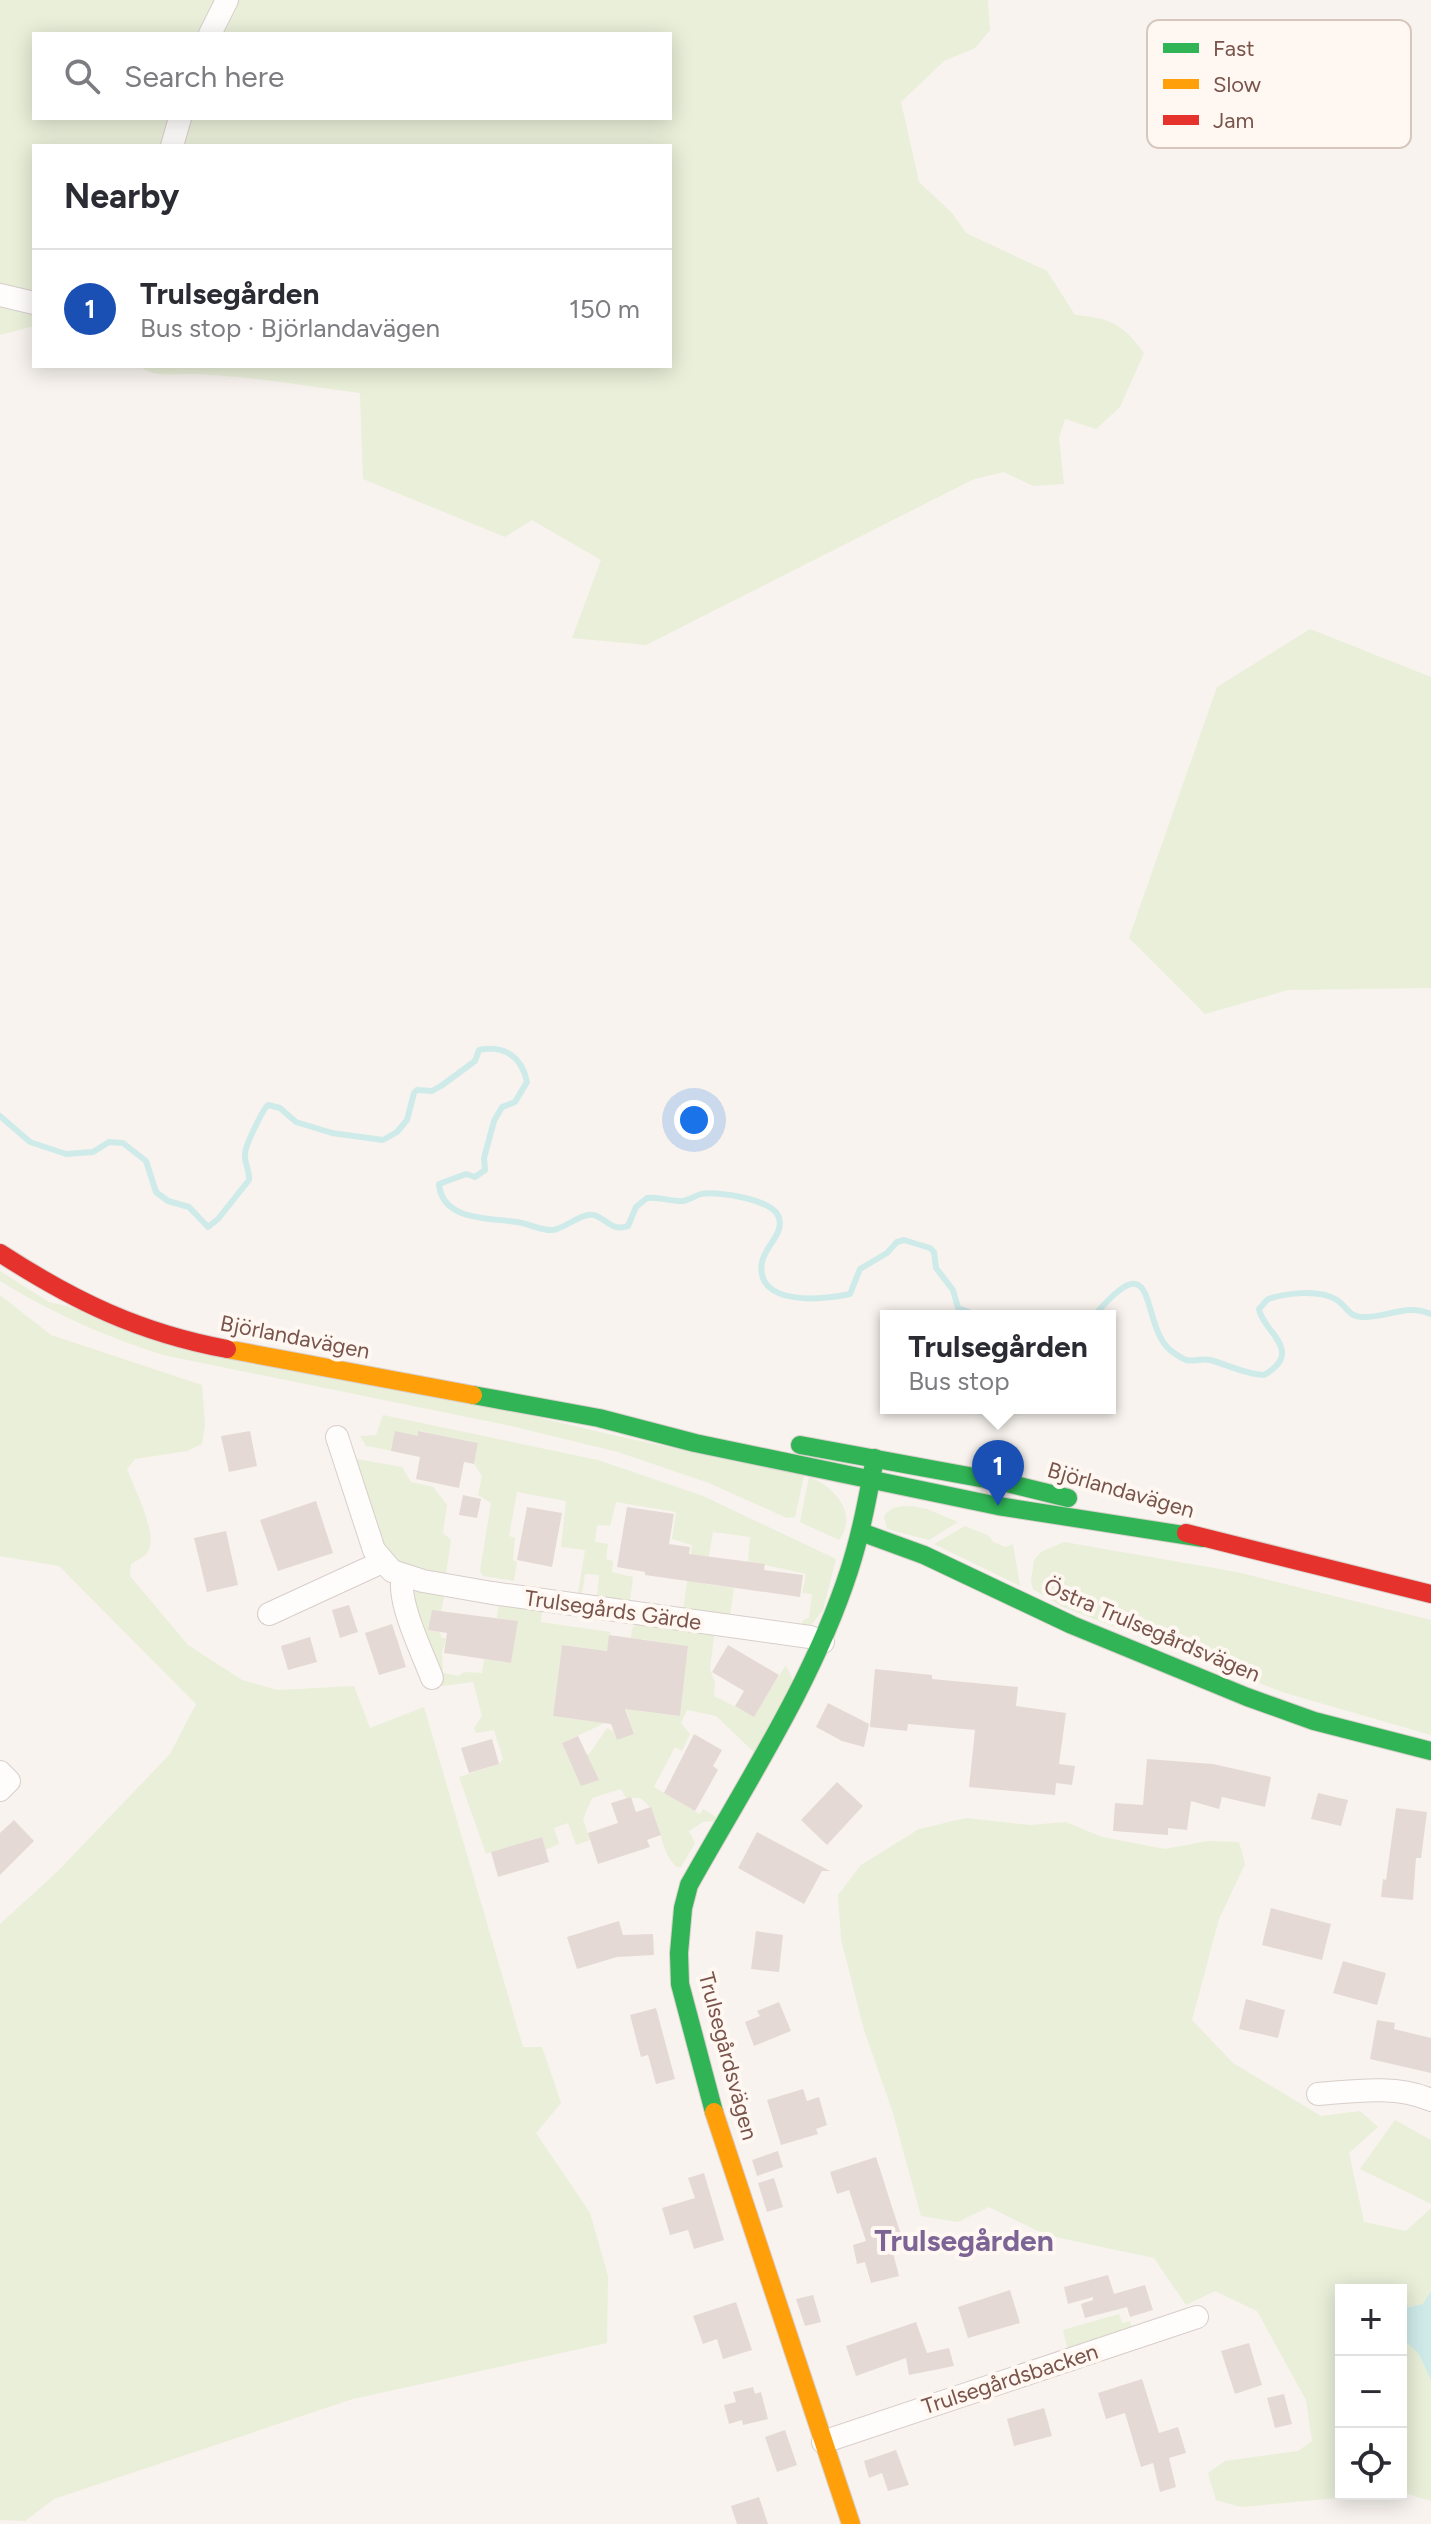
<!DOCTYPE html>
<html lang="en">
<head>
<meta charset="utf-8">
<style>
	body { margin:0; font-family:Figtree,sans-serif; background:#f7f7f7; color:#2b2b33 }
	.controls { position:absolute; right:24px; bottom:24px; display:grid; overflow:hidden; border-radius:0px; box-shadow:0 4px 20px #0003 }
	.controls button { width:72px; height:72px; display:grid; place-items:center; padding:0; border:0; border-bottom:2px solid #e1e1e2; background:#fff; color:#2b2b33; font:40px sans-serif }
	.you { position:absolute; left:694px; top:1120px; width:28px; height:28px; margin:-20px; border:6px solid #fff; border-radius:50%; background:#1a73e8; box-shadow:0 0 0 12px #1a73e833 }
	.badge { display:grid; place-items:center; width:52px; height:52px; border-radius:50%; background:#a58c84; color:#fff; font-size:26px; font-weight:700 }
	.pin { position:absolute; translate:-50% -66px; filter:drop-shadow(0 2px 4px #0008) }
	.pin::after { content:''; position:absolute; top:42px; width:28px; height:24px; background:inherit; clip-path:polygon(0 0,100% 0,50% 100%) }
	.popup { position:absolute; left:880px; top:1310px; width:236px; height:104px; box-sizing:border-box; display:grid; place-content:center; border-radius:0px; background:#fff; filter:drop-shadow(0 2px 6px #0005); font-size:26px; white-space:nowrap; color:#7c7c81 }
	.popup b { font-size:30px; color:#2b2b33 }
	.popup::after { content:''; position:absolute; left:50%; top:100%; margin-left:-16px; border:16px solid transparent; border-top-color:#fff }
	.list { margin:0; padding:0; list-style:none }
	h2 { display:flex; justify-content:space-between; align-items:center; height:104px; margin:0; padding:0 32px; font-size:34px }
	h2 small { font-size:26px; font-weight:400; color:#7c7c81 }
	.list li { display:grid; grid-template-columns:52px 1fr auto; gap:24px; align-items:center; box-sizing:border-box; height:120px; padding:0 32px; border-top:2px solid #e1e1e2 }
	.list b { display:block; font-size:30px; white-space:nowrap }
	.list p { margin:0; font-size:26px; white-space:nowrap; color:#7c7c81 }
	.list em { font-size:26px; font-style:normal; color:#7c7c81 }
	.icon { flex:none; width:44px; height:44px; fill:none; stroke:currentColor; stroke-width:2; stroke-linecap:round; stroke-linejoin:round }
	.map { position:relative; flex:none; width:1431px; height:2524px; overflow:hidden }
	.search { position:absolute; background:#fff; box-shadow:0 4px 20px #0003; left:32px; top:32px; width:640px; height:88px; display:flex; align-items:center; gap:20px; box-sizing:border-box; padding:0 28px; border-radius:0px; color:#7c7c81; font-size:30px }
	.panel { position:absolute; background:#fff; box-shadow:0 4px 20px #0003; left:32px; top:144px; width:640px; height:224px; border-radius:0px }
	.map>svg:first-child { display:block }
	.green { fill:#e9efd9; fill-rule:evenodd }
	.water { fill:#cfebe9 }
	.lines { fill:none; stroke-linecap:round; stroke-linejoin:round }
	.stream { stroke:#cfebe9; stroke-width:6 }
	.building { fill:#e5d9d5 }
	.street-casing { stroke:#d8ceca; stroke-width:24 }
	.fast-casing { stroke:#d9d0cc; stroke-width:20 }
	.slow-casing { stroke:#d9d0cc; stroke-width:20 }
	.jam-casing { stroke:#d9d0cc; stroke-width:20 }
	.street { stroke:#fefdfc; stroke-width:22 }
	.fast { stroke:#30b455; stroke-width:18 }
	.slow { stroke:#ff9f0a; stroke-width:18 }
	.jam { stroke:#e5322d; stroke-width:18 }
	.labels { text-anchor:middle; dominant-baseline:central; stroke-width:8; stroke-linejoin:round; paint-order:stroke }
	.street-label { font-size:22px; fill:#79544b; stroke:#fff7f1 }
	.district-label { font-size:30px; font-weight:bold; fill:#7c6495; stroke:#fff7f1 }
	.key { fill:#fff7f1; stroke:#d7c6bf; stroke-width:2 }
	.key-label { font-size:22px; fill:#79544b }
</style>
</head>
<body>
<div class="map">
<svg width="1431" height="2524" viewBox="0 0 1431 2524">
	<rect width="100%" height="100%" fill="#f8f3ee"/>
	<g class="green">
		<path d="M0,0h988l2,30 -15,18 -31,13 -43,41 18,80 33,31 14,20 81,38 28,44c35,3 48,9 69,38l-24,54 -24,22 -31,-10 -6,19 5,46 -31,2 -29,-14 -30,7 -328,166 -74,-7 29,-78 -69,-40 -27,17 -142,-58 -3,-86c-55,-7 -111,-17 -166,-19 -18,-1 -40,5 -54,-8h530v-220h-636v180l-34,9zM34,34h636v84h-636z"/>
		<path d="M1310,629l121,48v311l-143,2 -83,24 -76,-76 88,-251z"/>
		<path d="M0,1271l49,31 568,134 187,40 -9,41 -8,1 -78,-35 -91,-31 -107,-26 -348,-71c-59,-19 -111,-42 -163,-74z"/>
		<path d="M0,1295l51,40 151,50 3,40 -3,19 -15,7 -52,8 -8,10c7,19 33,68 20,84 -4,5 -11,8 -16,11l-1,12 58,69 54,35 36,10 76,-4 16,42 54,-21 99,340h19l19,56 -25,30 54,80 18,63 -1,67 -254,56 -299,100 -29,22 -25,-1v-596l56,-51 114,-119 26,-50 -137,-138 -59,-10z"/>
		<path d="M383,1415l215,45 105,36 133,63 -13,51 -13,17h-9l2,-7 6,-2 3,-24 -10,-1 4,-19 -58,-13 2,-24 -37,-5 -9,52 30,4 -4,29 -47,-6 9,-66 -20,-6 4,-27 -60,-10 -6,24 -13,-1 -2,17 13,2 -2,15 7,2 -1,11 21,5 -3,24 -33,-4 2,-22 -14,-1 -3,20 -4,-1 7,-43 -24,-3 5,-46 -49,-9 -8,44 6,2 -2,22 4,2 -3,19 -31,-5 -3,-5 11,-68 -13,-8 4,-19 -8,-12 4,-21 -59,-12 -5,24 -48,-9 -6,-10 16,-1z"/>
		<path d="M351,1458l51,9 9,15 22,5 14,18 -4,28 8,7 -5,34 -13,1 -46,-17z"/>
		<path d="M809,1477c25,9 50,37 30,63l-39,-18z"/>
		<path d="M912,1506l15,3 31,13 -29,18 -42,-11 -3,-12c6,-11 16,-11 28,-11z"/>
		<path d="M965,1526l24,10 4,6 13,5 7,-3 7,42 -86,-42z"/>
		<path d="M1064,1542l173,30 194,48v115l-149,-43 -219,-85 -30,-18 -2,-8 3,-21 7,-8z"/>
		<path d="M420,1587l25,4 -4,21 -9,-1 -4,19 12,2 1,5 5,2 -4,13 1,21 16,3 5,-4 18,1 2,-14 27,4 6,-42 -20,-3 2,-19 43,7 -1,16 69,10 -3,18 3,1 -48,-6 -9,71 52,7 -43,20 9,20 19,-10 17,-25 6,3 4,9 17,-6 -10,-31 11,-19 -3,26 48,6 8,-70 -47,-7 -12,18 3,-29 7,-6 76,6 -5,41 5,14 -1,13 40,20 32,-51 7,16 -38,72 -39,-37 -29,-6 -6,13 9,11 -8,17 -7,-4 -21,40 46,27 3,-5 13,8 -2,4 -11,1 -14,9 6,12 -14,24h-4c-21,-18 -13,-54 -37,-69h-14l-5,-9 -29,9 -9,21 7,21 -14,5 -8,-22 -14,5 5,16 -14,6 -4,-13 -55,17 -27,-77 40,-13 4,-5 -9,-29 -18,3 -2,-5 8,-12 -9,-34 -31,4 -29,-79 -1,-13z"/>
		<path d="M966,1818l64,7 36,-3 36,15 63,12 43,-8 31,1 6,22 -26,55 -27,101 41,43 88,53 39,-5 18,16 -29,26 15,69 42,9 25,-23v293l-30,-9v-202h-60v204h41l-141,13 -25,-7 -8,-27 17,-12 73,-10 14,-10 -6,-41 -49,-89 -42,-20 -29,14 -32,-47 -108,-23 -57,-28 -31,15 -37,-6 -29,-106 -28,-80 -23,-91 -3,-44 23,-30 58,-36z"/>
		<path d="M1395,2120l36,20v64l-71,-35z"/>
		<path d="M1119,2314l3,9 8,-2 3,10 -65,19 -5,-20z"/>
	</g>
	<path class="water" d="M1431,2291v89l-12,-26 -18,-17v-28l22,-5z"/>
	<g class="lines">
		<g class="stream">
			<path d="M0,1116l30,26 36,12 27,-2 16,-10 14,1 23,18 10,31 12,9 21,6 19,20 10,-8 31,-39c1,-10 -5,-17 -4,-26 0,-8 18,-45 23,-49l12,3 16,14 36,11 51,7 14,-8 10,-12 7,-27 3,-3 15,1 9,-5 34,-25 4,-11c26,-5 43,7 48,32l-12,20 -13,5 -8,14 -10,37 1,12 -10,7 -9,-3 -27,10c3,39 55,33 83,39 9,2 21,8 31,7 12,-2 23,-13 35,-15 17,-2 20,18 40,11l8,-19 11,-9c12,-2 24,4 36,3 6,-1 12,-5 18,-7 16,-3 73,5 78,24 5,16 -14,28 -17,44 -8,45 63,38 88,32l10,-25 27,-16 10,-11 7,-2 26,8 4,4 2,16 17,22 5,18 22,8"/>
			<path d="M1094,1316c66,-78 45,7 76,34 4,3 11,8 16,10 8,2 16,-2 24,0 19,5 34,14 54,15 42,-24 -2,-44 -5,-66l9,-10c19,-6 51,-10 69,1 9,6 12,17 25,17 26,1 44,-14 69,-3"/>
		</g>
	</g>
	<g class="building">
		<path d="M250,1431l7,35 -28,6 -8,-36z"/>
		<path d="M395,1431l23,5v-5l60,12 -4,21 -10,-2 -5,26 -43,-9 4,-22 -29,-6z"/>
		<path d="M463,1495l18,4 -4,19 -18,-3z"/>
		<path d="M316,1501l17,52 -55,18 -18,-51z"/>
		<path d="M527,1507l35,6 -10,54 -35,-7z"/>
		<path d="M627,1507l47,7 -5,30 21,3 -1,7 76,10 -1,6 39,5 -3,22 -155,-22v-3l-28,-5z"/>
		<path d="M226,1531l12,54 -31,7 -13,-54z"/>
		<path d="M349,1605l9,27 -18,6 -8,-28z"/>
		<path d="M432,1610l86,11 -7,42 -67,-10 3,-20 -19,-3z"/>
		<path d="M392,1624l14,43 -27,8 -14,-42z"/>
		<path d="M609,1635l79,11 -8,70 -55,-7 9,25 -17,6 -6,-16 -58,-8 9,-71 45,6z"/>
		<path d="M310,1637l7,25 -29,8 -7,-24z"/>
		<path d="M728,1645l51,30 -25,42 -19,-11 9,-15 -32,-19z"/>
		<path d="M875,1669l57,6v4l86,8 -2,19 50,7 -7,51 16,2 -3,19 -16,-2 -1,12 -86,-8 6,-57 -67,-6 -1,7 -37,-4z"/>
		<path d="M828,1703l41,21 -5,23 -22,-6 -26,-14z"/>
		<path d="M694,1734l28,16 -9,16 5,4 -23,41 -31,-18z"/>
		<path d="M578,1736l21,44 -18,6 -19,-43z"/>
		<path d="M492,1739l7,25 -30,9 -8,-25z"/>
		<path d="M1147,1759l66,5 58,13 -6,30 -43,-10 -3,12 -28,-8 -4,29 -19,-2v7l-55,-4 2,-28 28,2z"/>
		<path d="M837,1782l26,24 -36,39 -26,-25z"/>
		<path d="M1318,1793l30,7 -7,26 -30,-7z"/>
		<path d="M631,1797l5,15 15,-5 10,28 -14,5 3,7 -52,17 -10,-31 30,-10 -7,-20z"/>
		<path d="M1396,1808l31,4 -6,46h-5l-3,42 -32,-3 2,-18 3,1z"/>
		<path d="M14,1820l20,21 -34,34v-42z"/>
		<path d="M757,1832l73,39h-8l-18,33 -66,-36z"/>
		<path d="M542,1837l7,25 -51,15 -7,-25z"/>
		<path d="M1271,1908l60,16 -9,36 -60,-15z"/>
		<path d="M619,1921l4,14 30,-1 1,21 -37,2 -40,12 -10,-32z"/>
		<path d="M756,1931l27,4 -4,37 -28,-3z"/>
		<path d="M1343,1961l43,12 -9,32 -44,-12z"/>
		<path d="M1246,1999l39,11 -7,28 -39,-9z"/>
		<path d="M779,2002l12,29 -37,15 -9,-24 15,-6 -3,-5z"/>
		<path d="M656,2008l19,71 -19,5 -8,-29 -7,2 -11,-42z"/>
		<path d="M1377,2020l18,3 -1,6 37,9v35l-61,-14z"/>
		<path d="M803,2089l4,12 12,-4 8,28 -11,4 2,5 -37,11 -14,-45z"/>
		<path d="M778,2151l5,16 -26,9 -5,-16z"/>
		<path d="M876,2157l26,81 -12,3 9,35 -28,7 -6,-21 -8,2 -4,-19 13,-4 -17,-51 -12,4 -7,-22z"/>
		<path d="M704,2173l20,67 -30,9 -6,-19 -18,5 -8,-27 33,-10 -7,-20z"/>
		<path d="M774,2178l9,29 -16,5 -9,-29z"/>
		<path d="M1108,2275l6,19 31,-9 8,25 -23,7 -3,-10 -42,11 -4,-14 12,-4v-3l-25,7 -4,-17z"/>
		<path d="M1010,2290l10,33 -52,15 -10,-31z"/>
		<path d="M813,2295l8,27 -16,4 -9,-27z"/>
		<path d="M736,2302l16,48 -29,9 -6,-20 -14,5 -10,-28z"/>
		<path d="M916,2322l11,31 22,-5 5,18 -45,9 -3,-17 -50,18 -10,-30z"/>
		<path d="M1249,2343l13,42 -27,9 -14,-43z"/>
		<path d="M1142,2379l17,54 19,-6 8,26 -17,5 7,29 -16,5 -7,-29 -12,4 -16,-54 -19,6 -8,-26z"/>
		<path d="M753,2387l2,7 6,-2 7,27 -25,6 -1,-5 -13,4 -5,-19 12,-3 -3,-10z"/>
		<path d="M1284,2394l8,30 -17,4 -8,-30z"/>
		<path d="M1044,2408l8,28 -38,10 -7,-27z"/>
		<path d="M785,2430l12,35 -20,7 -12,-35z"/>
		<path d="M896,2450l13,35 -21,6 -6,-18 -13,5 -5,-17z"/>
		<path d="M759,2497l9,27h-31l-6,-18z"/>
	</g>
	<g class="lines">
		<g class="street-casing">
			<g id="street">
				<path d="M210,34l17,-34"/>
				<path d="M172,146l8,-28"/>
				<path d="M0,295l34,8"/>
				<path d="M337,1437l37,113 18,21 31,10 69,12 318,44 13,5"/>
				<path d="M403,1576c-7,24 20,78 29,102"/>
				<path d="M269,1614l113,-52"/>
				<path d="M0,1772l9,9 -9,9"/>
				<path d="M1318,2094c38,-3 78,-9 113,6"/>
				<path d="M823,2442l374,-125"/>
			</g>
		</g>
		<g class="fast-casing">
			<g id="fast">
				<path d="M473,1395l126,23 96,25 303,63 205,32"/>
				<path d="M800,1445l207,38 61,15"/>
				<path d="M861,1532l63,23 148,70 175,72 67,24 117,30"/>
				<path d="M714,2112l-34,-128 -1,-31 4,-45 6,-23c57,-102 124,-203 160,-314 12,-37 19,-75 26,-113"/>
			</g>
		</g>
		<g class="slow-casing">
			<g id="slow">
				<path d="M227,1349l246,46"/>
				<path d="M714,2112l137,412"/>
			</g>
		</g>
		<g class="jam-casing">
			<g id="jam">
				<path d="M0,1253c74,48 140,80 227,96"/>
				<path d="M1186,1533l245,61"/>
			</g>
		</g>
		<use href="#street" class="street"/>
		<use href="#fast" class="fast"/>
		<use href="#slow" class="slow"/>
		<use href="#jam" class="jam"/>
	</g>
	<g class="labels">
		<g class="street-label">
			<text transform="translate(295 1337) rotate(11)">Björlandavägen</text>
			<text transform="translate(1121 1490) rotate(16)">Björlandavägen</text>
			<text transform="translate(613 1610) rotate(8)">Trulsegårds Gärde</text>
			<text transform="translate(1152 1630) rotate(23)">Östra Trulsegårdsvägen</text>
			<text transform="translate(728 2056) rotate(75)">Trulsegårdsvägen</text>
			<text transform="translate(1010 2379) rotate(-18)">Trulsegårdsbacken</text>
		</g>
		<g class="district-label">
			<text x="964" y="2240">Trulsegården</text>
		</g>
	</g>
	<rect x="1147" y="20" width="264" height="128" rx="12" class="key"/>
	<rect x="1163" y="43" width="36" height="10" fill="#30b455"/>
	<rect x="1163" y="79" width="36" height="10" fill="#ff9f0a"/>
	<rect x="1163" y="115" width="36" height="10" fill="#e5322d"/>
	<g class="key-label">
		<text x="1213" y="56">Fast</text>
		<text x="1213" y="92">Slow</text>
		<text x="1213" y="128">Jam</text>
	</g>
</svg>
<div class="controls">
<button>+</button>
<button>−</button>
<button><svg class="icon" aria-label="locate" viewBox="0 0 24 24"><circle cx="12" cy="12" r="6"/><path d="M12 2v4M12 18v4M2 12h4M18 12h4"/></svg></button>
</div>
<div class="you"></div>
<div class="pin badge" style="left:998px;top:1506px;background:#1a4fb4">1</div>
<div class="popup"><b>Trulsegården</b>Bus stop</div>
<div class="search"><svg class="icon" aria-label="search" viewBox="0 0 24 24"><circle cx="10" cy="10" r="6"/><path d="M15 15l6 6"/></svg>Search here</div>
<section class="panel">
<h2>Nearby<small></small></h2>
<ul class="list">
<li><span class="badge" style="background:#1a4fb4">1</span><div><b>Trulsegården</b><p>Bus stop · Björlandavägen</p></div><em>150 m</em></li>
</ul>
</section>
</div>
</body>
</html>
